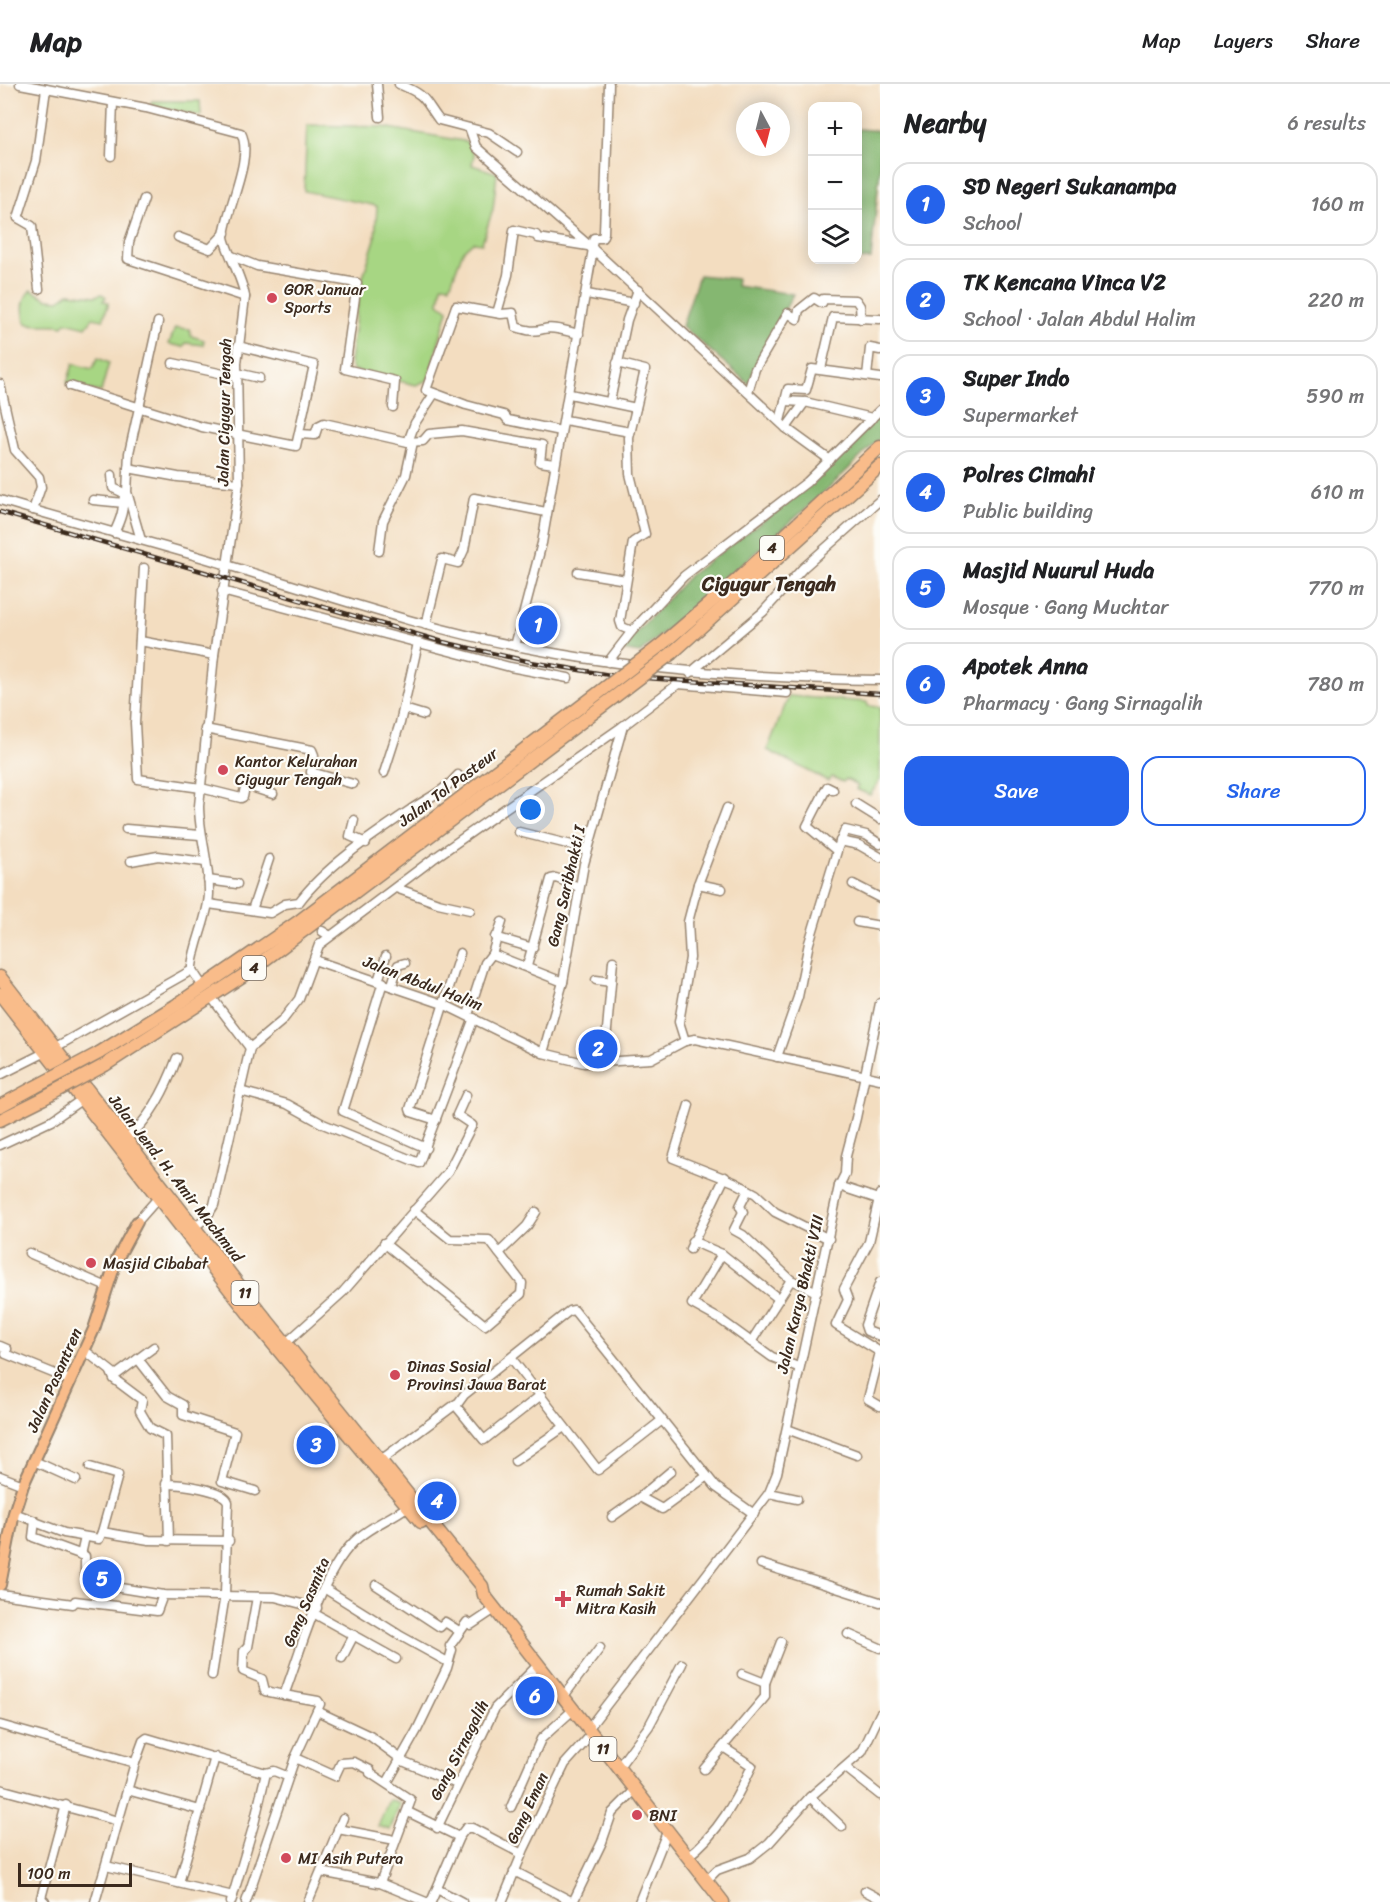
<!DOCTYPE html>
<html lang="en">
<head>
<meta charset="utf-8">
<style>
	body { margin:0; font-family:Sriracha,sans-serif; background:#f2f2f2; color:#202124 }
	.controls { position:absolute; right:18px; top:18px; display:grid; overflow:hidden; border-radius:12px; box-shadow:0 3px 15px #0003 }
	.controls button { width:54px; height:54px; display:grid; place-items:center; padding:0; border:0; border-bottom:2px solid #e0e0e0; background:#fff; color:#202124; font:30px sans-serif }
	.compass { position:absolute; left:736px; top:18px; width:54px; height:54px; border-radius:50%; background:#fff; box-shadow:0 3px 15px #0003; rotate:173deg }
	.scale { position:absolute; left:18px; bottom:15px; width:114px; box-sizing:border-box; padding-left:6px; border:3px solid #3b2a1e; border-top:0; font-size:16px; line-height:21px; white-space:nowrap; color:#3b2a1e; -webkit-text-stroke:4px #fdfcf7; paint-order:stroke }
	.you { position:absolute; left:531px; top:726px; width:21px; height:21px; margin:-15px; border:4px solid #fff; border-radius:50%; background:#1a73e8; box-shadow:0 0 0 9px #1a73e833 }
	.badge { display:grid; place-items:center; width:39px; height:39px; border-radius:50%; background:#2563eb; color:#fff; font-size:20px; font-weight:700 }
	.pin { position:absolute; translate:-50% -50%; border:3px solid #fff; box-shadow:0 2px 6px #0006 }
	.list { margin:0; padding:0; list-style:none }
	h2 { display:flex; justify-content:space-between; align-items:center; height:78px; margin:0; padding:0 24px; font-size:26px }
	h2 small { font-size:20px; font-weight:400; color:#757577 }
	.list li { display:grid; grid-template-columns:39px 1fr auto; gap:18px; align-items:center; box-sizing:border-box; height:84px; margin:0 12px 12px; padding:0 12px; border:2px solid #e0e0e0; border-radius:18px }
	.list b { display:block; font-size:22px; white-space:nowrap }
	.list p { margin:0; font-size:20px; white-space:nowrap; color:#757577 }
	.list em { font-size:20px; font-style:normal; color:#757577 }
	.actions { display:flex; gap:12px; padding:18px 24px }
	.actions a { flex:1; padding:14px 0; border:2px solid #2563eb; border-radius:18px; text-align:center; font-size:21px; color:#2563eb }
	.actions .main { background:#2563eb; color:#fff }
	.icon { flex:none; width:33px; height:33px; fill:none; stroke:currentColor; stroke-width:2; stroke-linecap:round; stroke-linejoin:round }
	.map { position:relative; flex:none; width:880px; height:1818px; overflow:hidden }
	header { display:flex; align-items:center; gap:36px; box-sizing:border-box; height:84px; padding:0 30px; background:#fff; border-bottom:2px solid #e0e0e0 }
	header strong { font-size:28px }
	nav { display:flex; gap:33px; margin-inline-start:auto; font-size:21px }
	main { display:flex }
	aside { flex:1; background:#fff }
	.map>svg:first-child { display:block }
	.green { fill:#a7d683; stroke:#718050; stroke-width:1.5 }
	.forest { fill:#85b771; stroke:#607048; stroke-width:1.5 }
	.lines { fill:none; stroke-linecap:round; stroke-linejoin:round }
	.minor-casing { stroke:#97846f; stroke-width:11 }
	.major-casing { stroke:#97846f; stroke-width:14 }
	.highway-casing { stroke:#97846f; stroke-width:15 }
	.minor { stroke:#fff; stroke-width:8 }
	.major { stroke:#f9bc8a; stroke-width:10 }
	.highway { stroke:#f9bc8a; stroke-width:12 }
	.rail-casing { stroke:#3b2a1e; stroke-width:4.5 }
	.rail { stroke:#fdfcf7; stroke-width:2; stroke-dasharray:7; stroke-linecap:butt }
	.highway-bridge-casing { stroke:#97846f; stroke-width:15; stroke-linecap:butt }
	.highway-bridge { stroke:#f9bc8a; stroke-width:12 }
	.poi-dot { fill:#d1495b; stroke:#fdfcf7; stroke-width:2 }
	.labels { text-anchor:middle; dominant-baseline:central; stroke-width:4.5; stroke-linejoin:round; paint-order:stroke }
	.shield { fill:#fdfcf7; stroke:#75695f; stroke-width:1.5 }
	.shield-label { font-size:15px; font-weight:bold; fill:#3b2a1e }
	.poi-label { font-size:16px; fill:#3b2a1e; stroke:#fdfcf7; text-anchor:start }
	.street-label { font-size:16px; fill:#3b2a1e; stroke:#fdfcf7 }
	.quarter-label { font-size:20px; font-weight:bold; fill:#3b2a1e; stroke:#fdfcf7 }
</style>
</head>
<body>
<header>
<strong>Map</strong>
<nav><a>Map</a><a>Layers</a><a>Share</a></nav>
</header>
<main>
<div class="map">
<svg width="880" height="1818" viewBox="0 0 880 1818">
	<rect width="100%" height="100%" fill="#fdfcf7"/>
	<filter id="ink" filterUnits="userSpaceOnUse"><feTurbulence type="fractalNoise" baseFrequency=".0167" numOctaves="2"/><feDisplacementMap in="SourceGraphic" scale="12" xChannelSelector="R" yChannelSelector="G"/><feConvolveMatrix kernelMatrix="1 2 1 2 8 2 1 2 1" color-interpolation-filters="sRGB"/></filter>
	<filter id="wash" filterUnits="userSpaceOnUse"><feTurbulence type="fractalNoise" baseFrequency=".008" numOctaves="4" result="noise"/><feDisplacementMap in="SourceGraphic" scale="24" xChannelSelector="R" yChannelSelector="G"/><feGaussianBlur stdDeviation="1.35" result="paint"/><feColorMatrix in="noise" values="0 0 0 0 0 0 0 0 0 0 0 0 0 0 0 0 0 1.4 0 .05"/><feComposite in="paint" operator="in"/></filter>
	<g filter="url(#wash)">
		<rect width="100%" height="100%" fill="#f3ddc0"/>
		<g class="green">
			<path d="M152,17h48l1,15 -51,-11z"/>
			<path d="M307,41l76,2 86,15 5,13 -2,10 25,8 -4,36 -11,34 -9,-1 -10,9 -13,35 -8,-1 -3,18 9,7 -20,70 -12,5 -63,-15 -3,-8 10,-76 15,-47 2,-33 -73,-15z"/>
			<path d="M31,206l17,9 11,1 10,-7 26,3 7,-2 4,3 -3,4 6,1 -6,18 -10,-2 -7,9 -20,-5 -3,4c-13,-3 -27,1 -37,-3 -4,-12 -5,-24 5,-33z"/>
			<path d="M175,244l15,1 1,7 13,4 -1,5 -17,-2 -3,4 -14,-3z"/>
			<path d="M98,274l11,5 -8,29 -28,-5 -6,-4 6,-19 19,5z"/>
			<path d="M789,612l78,6 1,4 12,1v73l-10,15 -14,-6 2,-4 -12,-6 -3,3 -11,-5 -4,4 -61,-31z"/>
			<path d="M389,1716l11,4 -10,26 -12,-4z"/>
		</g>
		<g class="forest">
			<path d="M858,45l22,2v37l-9,91 -17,1h4z"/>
			<path d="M699,191l38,4 -1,7 57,8 -39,75 -5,15 -67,-58z"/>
			<path d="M880,331v23l-54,53 -186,162 -20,-3 70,-75 84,-62z"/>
		</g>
	</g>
	<g filter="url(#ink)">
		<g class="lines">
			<g class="minor-casing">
				<g id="minor">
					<path d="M20,0l126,24 95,25c13,24 -15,77 -17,103 0,10 19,43 21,61l-8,66 2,120 -25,172 -15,151c0,29 11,59 10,88 -1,24 -14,47 -17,72v4l8,12"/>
					<path d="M377,0l3,33"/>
					<path d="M399,0c28,12 23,13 40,36l50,13 28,19"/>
					<path d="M470,46l6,17 117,102 193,179 44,32"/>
					<path d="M111,72l2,-54"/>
					<path d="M144,115l-15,43 -1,17 117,38"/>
					<path d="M178,153l32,12 15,-16"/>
					<path d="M591,164l3,-10h8l2,-5 5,-149"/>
					<path d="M232,172l25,10 100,17 -12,86 50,12 -2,26"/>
					<path d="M39,205l-7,-63 -14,-8 18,-57 10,-72"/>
					<path d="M587,210l47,9"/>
					<path d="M497,229l11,-38 6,-45 22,5 2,3 50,8"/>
					<path d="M173,279l64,14"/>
					<path d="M617,279l28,7 -16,68 1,36 15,60 -12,8 -13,79 2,6 10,4"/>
					<path d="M821,285l12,-52 47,2"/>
					<path d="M237,289l22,5"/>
					<path d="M867,292l3,-28 10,2"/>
					<path d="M0,300l15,66 24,27 2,10 -8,23"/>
					<path d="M70,302l132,41 94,19 18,-81 -76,-19"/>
					<path d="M748,308l7,-23 33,-56 9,6 2,-9 15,-12 8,5 1,-4 33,1 4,6 1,13"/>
					<path d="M570,310l66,14"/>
					<path d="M610,317l17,-81 11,-30"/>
					<path d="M785,317l20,1 67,16"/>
					<path d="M565,336l65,12"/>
					<path d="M780,337l8,-32 18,1 6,-21 68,9"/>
					<path d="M786,344l19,-26"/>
					<path d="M561,347l-53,-11 -4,-5 -38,-10 -40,-15 30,-84 45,8 12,-1 3,14c13,4 17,5 28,2 9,-3 26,3 35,5"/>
					<path d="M300,350l15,1 3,-9 6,-3 84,19 15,-1 6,-7 33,-3 80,14 -2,17 14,2"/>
					<path d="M408,358l7,-19 19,-29"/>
					<path d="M128,384l50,9 61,6"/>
					<path d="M112,391l1,13 11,5c0,16 -3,26 -10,40"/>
					<path d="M0,416c75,23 152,42 227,65 102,31 204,66 310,85 114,22 228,28 343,30"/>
					<path d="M93,416l31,3"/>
					<path d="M141,456l-14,-48 2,-39 29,-131"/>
					<path d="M379,467l4,-30 23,-46 7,-33"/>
					<path d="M144,484l-9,155 3,56 63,9 40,10 2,-1 2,-10 3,-1 25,8"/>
					<path d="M578,488l48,8"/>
					<path d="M222,507l288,76 58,11"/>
					<path d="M426,541l16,-66 16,4 6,-13 10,-52 72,14"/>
					<path d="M140,557l74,14"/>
					<path d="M515,562l27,-103 51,-294"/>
					<path d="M608,578l24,-31 52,-55 123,-94 73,-72"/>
					<path d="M690,589l73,-61 40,-44 77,-68"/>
					<path d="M404,625l20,6"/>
					<path d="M205,645l107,21 2,5 -3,17 42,12"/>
					<path d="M384,689l16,-50 18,-80"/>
					<path d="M856,720l24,15"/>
					<path d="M354,736l-4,16 16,7"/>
					<path d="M126,745l74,6"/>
					<path d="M519,748l69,17"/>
					<path d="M840,757l19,4 21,12"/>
					<path d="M837,766l8,-20 21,5 14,9"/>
					<path d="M131,777l27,-5 47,6"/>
					<path d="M208,796l29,4"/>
					<path d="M698,800l24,5"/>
					<path d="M853,800l27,14"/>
					<path d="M396,804l42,15 32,7"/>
					<path d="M209,820l61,9 15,-9 14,-2c26,-35 74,-67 111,-92 16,-11 35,-19 48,-35"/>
					<path d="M252,826l17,-51"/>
					<path d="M857,838l23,4"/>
					<path d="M322,847l8,5"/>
					<path d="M495,853l38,11"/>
					<path d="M492,870l71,28"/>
					<path d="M314,876l129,44 100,49 41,10 67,-4 34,-18 10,-2 185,40"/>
					<path d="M527,882l24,-87 5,-1 23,9"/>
					<path d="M596,896l15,2"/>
					<path d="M378,897l8,-25"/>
					<path d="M383,898l-40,129 83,37"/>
					<path d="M392,901l6,-20 7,-2"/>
					<path d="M215,918l35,46"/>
					<path d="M468,931l17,-52 7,-9 10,-32"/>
					<path d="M685,957l-6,-19 11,-64 -2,-36 10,-38 29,-76"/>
					<path d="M54,964l138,-78"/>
					<path d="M543,969l20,-71 21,-118 39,-138"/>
					<path d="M777,973l21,-60 11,-54 28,-92 -30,-25 20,-39 6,3"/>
					<path d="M604,980l9,-103"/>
					<path d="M0,991l44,-22"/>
					<path d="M240,1007l47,13 36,20 96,39 55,-145"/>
					<path d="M689,1021l-16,53 61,24 22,12 19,18 54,27"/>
					<path d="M436,1036l-25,-8 -1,-3 50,-156"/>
					<path d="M125,1056c26,-21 41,-52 52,-82"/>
					<path d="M0,1061l51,-24 30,-21"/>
					<path d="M839,1102l39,13"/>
					<path d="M748,1106l-8,16 3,6 -9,18 9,5 48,45 26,12"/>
					<path d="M880,1110l-11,48 -25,47 4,11 -12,25 44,27 -12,47 12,7"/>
					<path d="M137,1138l22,-25"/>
					<path d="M194,1143l12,-9 8,-13 36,-157 32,-27 17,-22 20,-54 114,-86 190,-133 55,-42 109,9"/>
					<path d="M692,1157l30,13 57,45"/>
					<path d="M384,1159l101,82 36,-31 1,-11 -33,-43 -39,-1 -36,-29"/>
					<path d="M690,1165l35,-72"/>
					<path d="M29,1169l78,34"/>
					<path d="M499,1169l28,-27 9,-14"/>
					<path d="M722,1170l-30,50 29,16 51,37 26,10"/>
					<path d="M880,1198l-15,43 2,6 13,5"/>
					<path d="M751,1258l40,-62"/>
					<path d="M285,1260l58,-52 105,-120 24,-47 -15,-10 9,-20"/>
					<path d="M0,1262l7,3 -1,5 64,26"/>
					<path d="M84,1266l32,25 38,-28"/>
					<path d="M138,1275l29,37 16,9v10l52,17 -13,49 33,10"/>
					<path d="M512,1275l86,111 63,-49"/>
					<path d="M111,1288l3,7 28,21 -2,11 10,17 16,8 3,105"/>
					<path d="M541,1311l-57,45 -28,-34 8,-11 105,-84 5,-1 142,177 38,27"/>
					<path d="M787,1345l70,26"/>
					<path d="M34,1377l42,19"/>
					<path d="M515,1377l49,-34"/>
					<path d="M377,1379l79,-59"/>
					<path d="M90,1383l28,8 -16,57"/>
					<path d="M0,1392l23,9"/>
					<path d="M166,1400c14,0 58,5 62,18l-3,93 -13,80"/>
					<path d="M769,1409l28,6"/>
					<path d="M640,1413l31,-26"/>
					<path d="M14,1429l21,8 -2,16 52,19v18"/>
					<path d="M612,1433l28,-20 22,12 45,-33"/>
					<path d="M35,1438l29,11 35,6 3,-7 47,8 80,1"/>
					<path d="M81,1471l4,-18"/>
					<path d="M761,1480l119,38"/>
					<path d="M376,1501l64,42 5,-5 14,9"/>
					<path d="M324,1504l75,47 47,26"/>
					<path d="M0,1510l73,10 2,-3 82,10 6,-16"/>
					<path d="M257,1513l-9,50 -4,4 -1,20 19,8 3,12 19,4"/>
					<path d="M99,1520l3,-19 61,10 112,2 42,11"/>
					<path d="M315,1530l81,45"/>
					<path d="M848,1550l32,14"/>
					<path d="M342,1574l12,-23"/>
					<path d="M765,1599l16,-41"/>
					<path d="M563,1613l37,-49"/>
					<path d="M317,1627l53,25 35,26 52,22"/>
					<path d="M0,1641l135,38"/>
					<path d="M588,1645l181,-236 8,-20 62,-287 6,-12 1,-18 10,-38 24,-115"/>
					<path d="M295,1674l40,18 6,-13 13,-1 16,8v3l41,27 -31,83 46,19"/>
					<path d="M618,1684l31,-42 33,-62"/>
					<path d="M846,1684l34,27"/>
					<path d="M704,1685l61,-72v-14l-23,-9"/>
					<path d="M266,1689l8,-2 10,4"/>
					<path d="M387,1699l30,-53 30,-62 5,-18 -2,-4 17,-24 4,3 24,-16"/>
					<path d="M0,1705l118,32"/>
					<path d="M127,1706l73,20"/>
					<path d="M810,1713l32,30"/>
					<path d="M511,1723l30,-68 32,-29"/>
					<path d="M408,1728l51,25"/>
					<path d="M437,1744l58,-120 43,-43"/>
					<path d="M338,1745l52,10"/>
					<path d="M687,1773c31,-23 49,-57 65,-91l-29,-19"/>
					<path d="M106,1782l127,30"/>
					<path d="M514,1787l59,31"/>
					<path d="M321,1788l57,11"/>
					<path d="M706,1797l11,-11 33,-12 19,-15 41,-46 52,-45 18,-38"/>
					<path d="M179,1799l36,-126"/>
					<path d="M437,1805l25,13"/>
					<path d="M865,1807l15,8"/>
					<path d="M45,1818l-4,-4 25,-93"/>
					<path d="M95,1818l40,-139 8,-22 4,-3 119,35 -12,51 -23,78"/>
					<path d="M246,1818l49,-144 25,-54 -2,-3 -34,-6c17,-44 38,-127 74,-157 15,-13 34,-20 50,-32"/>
					<path d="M308,1818l35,-84"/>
					<path d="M431,1818l28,-65 7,-9h6l50,26"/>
					<path d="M502,1818l22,-53 41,-85 27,-30"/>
					<path d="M573,1818l29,-60 10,-29 23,-23"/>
					<path d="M639,1818l28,-70"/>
				</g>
			</g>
			<g class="major-casing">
				<path id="major" d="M0,1501l14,-72 9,-28 71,-156 22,-68 21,-39"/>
			</g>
			<g class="highway-casing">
				<g id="highway">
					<path d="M661,561l77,-66 142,-132"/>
					<path d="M672,569l208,-187"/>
					<path d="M0,893l245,316 237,293 2,9 11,14 228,293"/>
					<path d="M0,910l255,328 166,200"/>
					<path d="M99,969l76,-47 123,-84 307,-234"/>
					<path d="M105,981l142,-92 366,-275"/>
					<path d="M0,1022l35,-19"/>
					<path d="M0,1036l44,-22"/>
				</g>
			</g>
			<use href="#minor" class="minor"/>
			<use href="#major" class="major"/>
			<use href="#highway" class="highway"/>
			<g class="rail-casing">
				<path id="rail" d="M0,428l443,130 88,20 85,14 264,18"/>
			</g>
			<use href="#rail" class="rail"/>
			<g class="highway-bridge-casing">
				<g id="highway-bridge">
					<path d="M605,604l56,-43"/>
					<path d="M613,614l59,-45"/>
					<path d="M35,1003l64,-34"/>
					<path d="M44,1014l61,-33"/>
				</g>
			</g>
			<use href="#highway-bridge" class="highway-bridge"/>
		</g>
	</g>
	<g class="poi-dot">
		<circle cx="272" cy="214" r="6"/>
		<circle cx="223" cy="686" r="6"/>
		<circle cx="91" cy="1179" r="6"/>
		<circle cx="395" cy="1291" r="6"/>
		<path d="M560 1506h6v6h6v6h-6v6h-6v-6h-6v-6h6z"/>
		<circle cx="637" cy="1731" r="6"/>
		<circle cx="286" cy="1774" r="6"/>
	</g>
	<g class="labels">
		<g class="shield">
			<rect x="760" y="452" width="24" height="24" rx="4.5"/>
			<rect x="242" y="872" width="24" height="24" rx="4.5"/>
			<rect x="231.5" y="1197" width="27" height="24" rx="4.5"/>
			<rect x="589.5" y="1653" width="27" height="24" rx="4.5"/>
		</g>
		<g class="shield-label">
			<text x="772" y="464">4</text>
			<text x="254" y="884">4</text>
			<text x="245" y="1209">11</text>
			<text x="603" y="1665">11</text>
		</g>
		<g class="poi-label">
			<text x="284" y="205">GOR Januar<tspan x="284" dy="18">Sports</tspan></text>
			<text x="235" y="677">Kantor Kelurahan<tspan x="235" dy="18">Cigugur Tengah</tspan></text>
			<text x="103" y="1179">Masjid Cibabat</text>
			<text x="407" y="1282">Dinas Sosial<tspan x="407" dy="18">Provinsi Jawa Barat</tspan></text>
			<text x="576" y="1506">Rumah Sakit<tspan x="576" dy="18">Mitra Kasih</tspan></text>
			<text x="649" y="1731">BNI</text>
			<text x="298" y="1774">MI Asih Putera</text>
		</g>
		<g class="street-label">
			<text transform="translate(224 328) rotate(-89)">Jalan Cigugur Tengah</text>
			<text transform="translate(448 703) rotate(-37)">Jalan Tol Pasteur</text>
			<text transform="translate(566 802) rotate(-77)">Gang Saribhakti I</text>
			<text transform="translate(423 899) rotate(21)">Jalan Abdul Halim</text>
			<text transform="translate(176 1094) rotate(52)">Jalan Jend. H. Amir Machmud</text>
			<text transform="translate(800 1210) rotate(-77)">Jalan Karya Bhakti VIII</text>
			<text transform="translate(54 1296) rotate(-66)">Jalan Pasantren</text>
			<text transform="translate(306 1518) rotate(-67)">Gang Sasmita</text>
			<text transform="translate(459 1666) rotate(-63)">Gang Sirnagalih</text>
			<text transform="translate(527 1724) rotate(-65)">Gang Eman</text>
		</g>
		<g class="quarter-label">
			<text x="769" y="500">Cigugur Tengah</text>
		</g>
	</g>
</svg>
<div class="controls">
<button>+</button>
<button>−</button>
<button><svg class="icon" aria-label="layers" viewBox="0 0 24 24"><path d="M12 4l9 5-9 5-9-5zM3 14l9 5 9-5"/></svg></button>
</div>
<svg class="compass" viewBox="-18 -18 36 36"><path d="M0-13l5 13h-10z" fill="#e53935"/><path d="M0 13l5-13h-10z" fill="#757577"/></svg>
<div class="scale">100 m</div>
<div class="you"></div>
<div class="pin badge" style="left:538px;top:541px">1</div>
<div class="pin badge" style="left:598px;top:965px">2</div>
<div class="pin badge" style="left:316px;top:1361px">3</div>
<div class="pin badge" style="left:437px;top:1417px">4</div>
<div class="pin badge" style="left:102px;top:1495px">5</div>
<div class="pin badge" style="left:535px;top:1612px">6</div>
</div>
<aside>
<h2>Nearby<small>6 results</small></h2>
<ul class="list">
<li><span class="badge">1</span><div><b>SD Negeri Sukanampa</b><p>School</p></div><em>160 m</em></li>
<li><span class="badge">2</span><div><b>TK Kencana Vinca V2</b><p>School · Jalan Abdul Halim</p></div><em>220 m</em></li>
<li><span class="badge">3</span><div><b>Super Indo</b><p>Supermarket</p></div><em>590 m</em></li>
<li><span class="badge">4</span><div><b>Polres Cimahi</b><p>Public building</p></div><em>610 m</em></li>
<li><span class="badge">5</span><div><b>Masjid Nuurul Huda</b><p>Mosque · Gang Muchtar</p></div><em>770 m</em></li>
<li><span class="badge">6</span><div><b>Apotek Anna</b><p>Pharmacy · Gang Sirnagalih</p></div><em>780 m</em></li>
</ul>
<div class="actions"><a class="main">Save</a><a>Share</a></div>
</aside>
</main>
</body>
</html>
